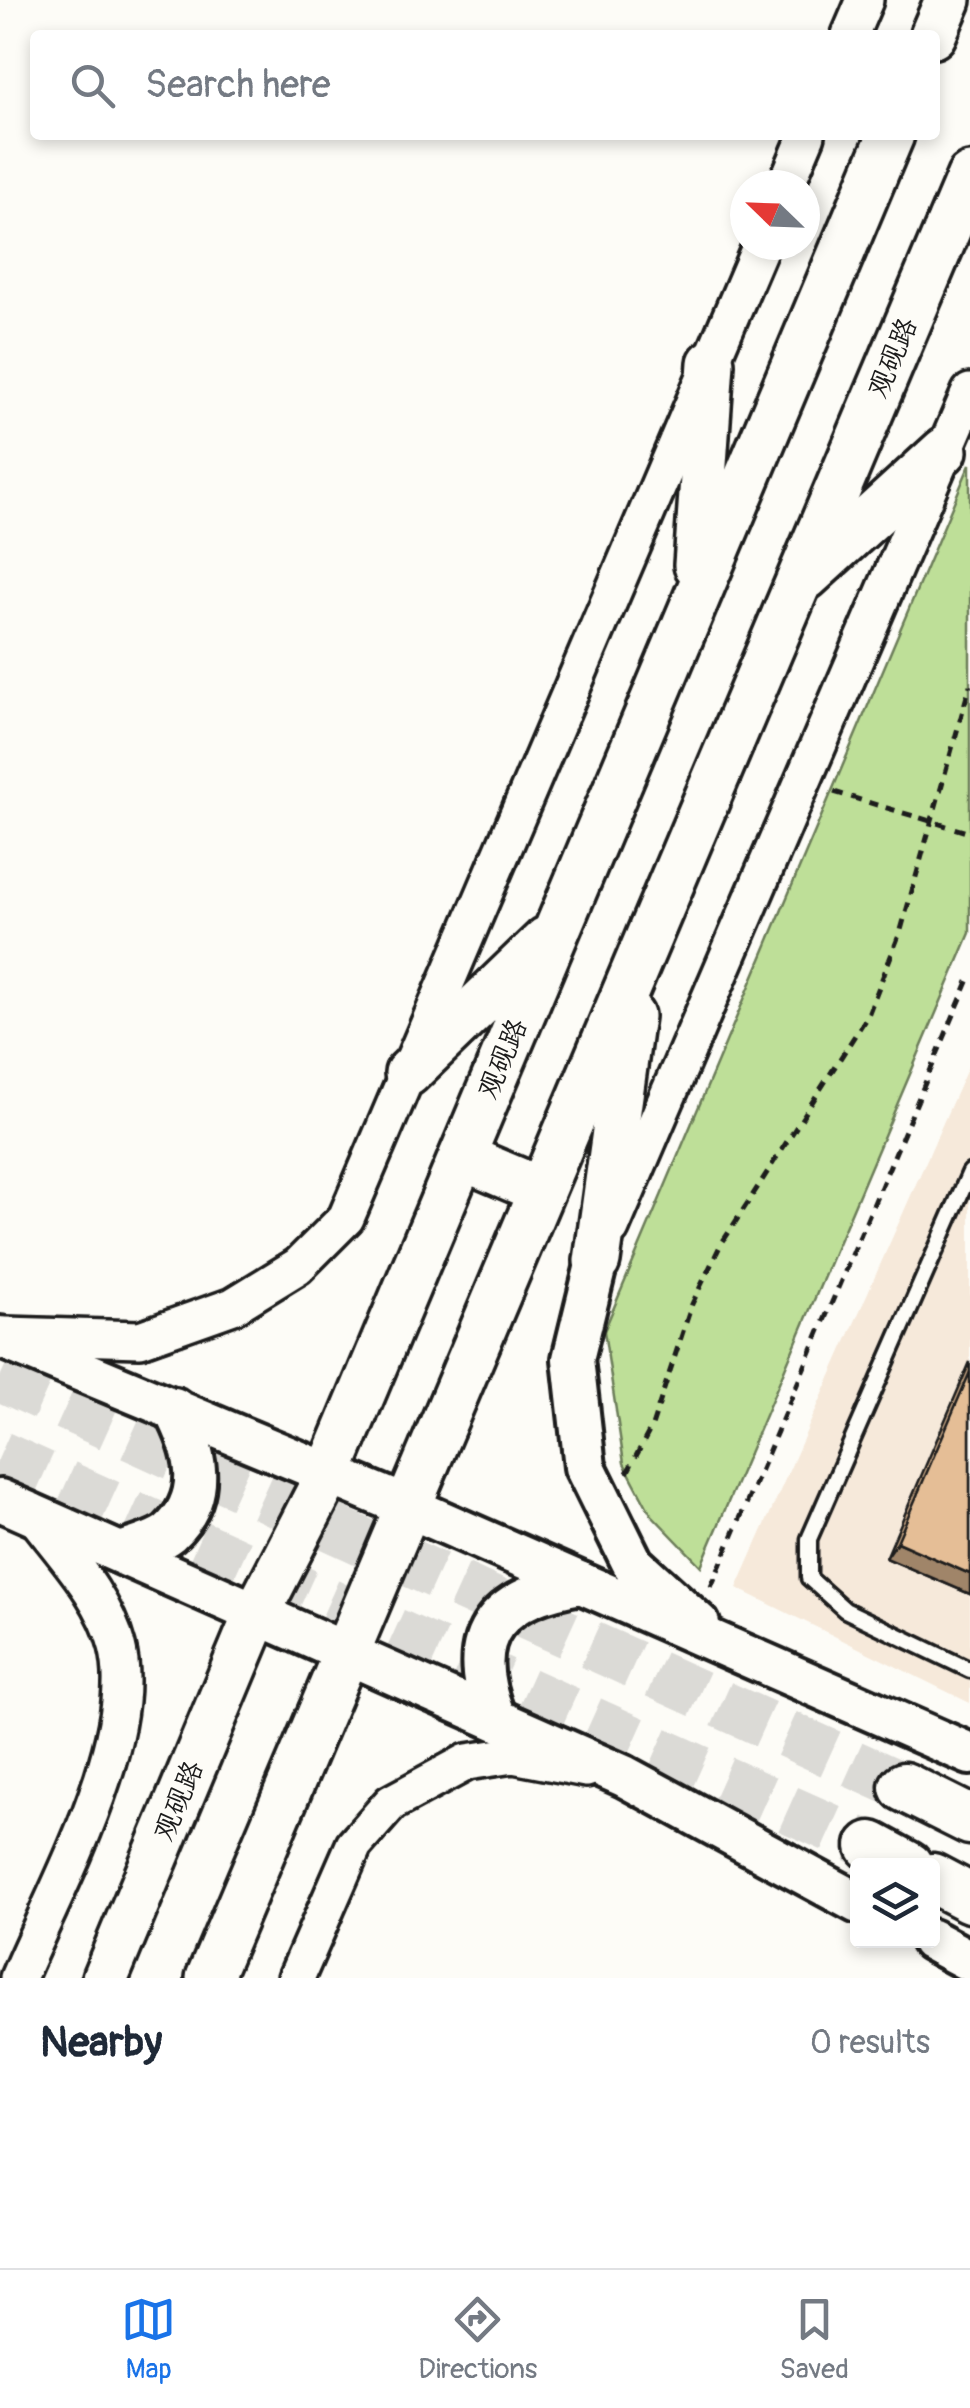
<!DOCTYPE html>
<html lang="en">
<head>
<meta charset="utf-8">
<style>
	body { margin:0; font-family:Pangolin,"LXGW WenKai TC",sans-serif; background:#f6f6f7; color:#1f2937 }
	.controls { position:absolute; right:30px; bottom:30px; display:grid; overflow:hidden; border-radius:10px; box-shadow:0 5px 15px #0003 }
	.controls button { width:90px; height:90px; display:grid; place-items:center; padding:0; border:0; border-bottom:2px solid #e0e1e3; background:#fff; color:#1f2937; font:50px sans-serif }
	.compass { position:absolute; left:730px; top:170px; width:90px; height:90px; border-radius:50%; background:#fff; box-shadow:0 5px 15px #0003; rotate:293deg }
	.list { margin:0; padding:0; list-style:none }
	h2 { display:flex; justify-content:space-between; align-items:center; height:130px; margin:0; padding:0 40px; font-size:42px }
	h2 small { font-size:32px; font-weight:400; color:#747a83 }
	.icon { flex:none; width:55px; height:55px; fill:none; stroke:currentColor; stroke-width:2; stroke-linecap:round; stroke-linejoin:round }
	.map { position:relative; flex:none; width:970px; height:1978px; overflow:hidden }
	.search { position:absolute; background:#fff; box-shadow:0 5px 15px #0003; left:30px; right:30px; top:30px; height:110px; display:flex; align-items:center; gap:25px; box-sizing:border-box; padding:0 35px; border-radius:10px; color:#747a83; font-size:38px }
	.sheet { height:290px; background:#fff }
	nav { display:flex; justify-content:space-around; align-items:center; box-sizing:border-box; height:140px; border-top:2px solid #e0e1e3; background:#fff; font-size:28px; color:#747a83 }
	nav a { display:grid; justify-items:center; gap:5px }
	nav .on { color:#1a73e8 }
	.map>svg:first-child { display:block }
	.built { fill:#f6e9da }
	.green { fill:#bedf98; stroke:#6d7e5a; stroke-width:2.5 }
	.lines { fill:none; stroke-linecap:round; stroke-linejoin:round }
	.trunk-tunnel { stroke:#dbdad6; stroke-width:48; stroke-dasharray:48 24; stroke-linecap:butt }
	.service-casing { stroke:#1c1c1c; stroke-width:21 }
	.tertiary-casing { stroke:#1c1c1c; stroke-width:42 }
	.secondary-casing { stroke:#1c1c1c; stroke-width:48 }
	.primary-casing { stroke:#1c1c1c; stroke-width:52 }
	.trunk-casing { stroke:#1c1c1c; stroke-width:55 }
	.path { stroke:#1c1c1c; stroke-width:5; stroke-dasharray:10 8; stroke-linecap:butt }
	.service { stroke:#fdfcf7; stroke-width:14 }
	.tertiary { stroke:#fdfcf7; stroke-width:35 }
	.secondary { stroke:#fdfcf7; stroke-width:40 }
	.primary { stroke:#fdfcf7; stroke-width:45 }
	.trunk { stroke:#fdfcf7; stroke-width:48 }
	.wall { fill:#c5a381; stroke:#1c1c1c; stroke-width:2.5 }
	.shaded-wall { fill:#a08569; stroke:#1c1c1c; stroke-width:2.5 }
	.building { fill:#e5be96; stroke:#1c1c1c; stroke-width:2.5 }
	.labels { text-anchor:middle; dominant-baseline:central; stroke-width:8; stroke-linejoin:round; paint-order:stroke }
	.street-label { font-size:28px; fill:#1c1c1c; stroke:#fdfcf7 }
</style>
</head>
<body>
<div class="map">
<svg width="970" height="1978" viewBox="0 0 970 1978">
	<rect width="100%" height="100%" fill="#fdfcf7"/>
	<filter id="ink" filterUnits="userSpaceOnUse"><feTurbulence type="fractalNoise" baseFrequency=".01" numOctaves="2"/><feDisplacementMap in="SourceGraphic" scale="20" xChannelSelector="R" yChannelSelector="G"/><feConvolveMatrix kernelMatrix="1 2 1 2 8 2 1 2 1" color-interpolation-filters="sRGB"/></filter>
	<g filter="url(#ink)">
		<path class="built" d="M970,1062v641l-233,-115z"/>
		<path class="green" d="M970,464v469l-269,633 -50,-52 -27,-51 -20,-132z"/>
		<g class="lines">
			<g class="trunk-tunnel">
				<path d="M0,1377l904,410"/>
				<path d="M0,1455l871,391"/>
			</g>
			<g class="service-casing">
				<path id="service" d="M970,1172l-161,367v39l36,32 125,60"/>
			</g>
			<g class="tertiary-casing">
				<g id="tertiary">
					<path d="M850,35l15,-35"/>
					<path d="M786,185l21,-50"/>
					<path d="M611,1228l359,-836"/>
					<path d="M6,1335l134,4 93,-33 65,-40 48,-48 415,-973"/>
					<path d="M18,1978c36,-86 123,-241 99,-332 -13,-51 -55,-93 -86,-135"/>
					<path d="M296,1978l58,-133 37,-42 76,-41 46,-7 73,14"/>
				</g>
			</g>
			<g class="secondary-casing">
				<g id="secondary">
					<path d="M597,1261l-24,98 12,108 48,97 66,60"/>
					<path d="M0,1337l406,169 564,248"/>
					<path d="M0,1500l624,276 234,127"/>
					<path d="M124,1552c13,-5 34,-10 45,-19 41,-38 27,-83 5,-125"/>
					<path d="M494,1715c-33,-83 7,-119 87,-132"/>
					<path d="M931,1940l39,21"/>
				</g>
			</g>
			<g class="primary-casing">
				<g id="primary">
					<path d="M933,35l15,-35"/>
					<path d="M697,565l14,-202"/>
					<path d="M806,577l138,-126"/>
					<path d="M408,1073l138,-133"/>
					<path d="M462,1157l78,33"/>
					<path d="M597,1261l34,-245"/>
					<path d="M105,1978l153,-367 71,-138 562,-1338"/>
					<path d="M209,1978l761,-1802"/>
				</g>
			</g>
			<g class="trunk-casing">
				<g id="trunk">
					<path d="M904,1787l66,33"/>
					<path d="M871,1846l37,20"/>
					<path d="M932,1878l38,20"/>
				</g>
			</g>
			<g class="path">
				<path d="M834,792l136,41"/>
				<path d="M627,1473l25,-47 40,-122 28,-58 148,-231 33,-85 69,-245"/>
				<path d="M711,1587l259,-610"/>
			</g>
			<use href="#service" class="service"/>
			<use href="#tertiary" class="tertiary"/>
			<use href="#secondary" class="secondary"/>
			<use href="#primary" class="primary"/>
			<use href="#trunk" class="trunk"/>
		</g>
		<path class="wall" d="M970,1362v232l-84,-36z"/>
		<path class="shaded-wall" d="M897,1542l73,32v20l-84,-36z"/>
		<path class="building" d="M970,1372v202l-73,-32z"/>
	</g>
	<g class="labels">
		<g class="street-label">
			<text transform="translate(893 358) rotate(-67)">观砚路</text>
			<text transform="translate(503 1059) rotate(-67)">观砚路</text>
			<text transform="translate(179 1801) rotate(-67)">观砚路</text>
		</g>
	</g>
</svg>
<div class="controls">
<button><svg class="icon" aria-label="layers" viewBox="0 0 24 24"><path d="M12 4l9 5-9 5-9-5zM3 14l9 5 9-5"/></svg></button>
</div>
<svg class="compass" viewBox="-18 -18 36 36"><path d="M0-13l5 13h-10z" fill="#e53935"/><path d="M0 13l5-13h-10z" fill="#747a83"/></svg>
<div class="search"><svg class="icon" aria-label="search" viewBox="0 0 24 24"><circle cx="10" cy="10" r="6"/><path d="M15 15l6 6"/></svg>Search here</div>
</div>
<section class="sheet">
<h2>Nearby<small>0 results</small></h2>
<ul class="list">
</ul>
</section>
<nav>
<a class="on"><svg class="icon" aria-label="map" viewBox="0 0 24 24"><path d="M3 6l6-2 6 2 6-2v14l-6 2-6-2-6 2zM9 4v14M15 6v14"/></svg>Map</a>
<a><svg class="icon" aria-label="directions" viewBox="0 0 24 24"><path d="M12 3l9 9-9 9-9-9zM9 14v-3h6M13 9l2 2-2 2"/></svg>Directions</a>
<a><svg class="icon" aria-label="saved" viewBox="0 0 24 24"><path d="M7 4h10v16l-5-4-5 4z"/></svg>Saved</a>
</nav>
</body>
</html>
